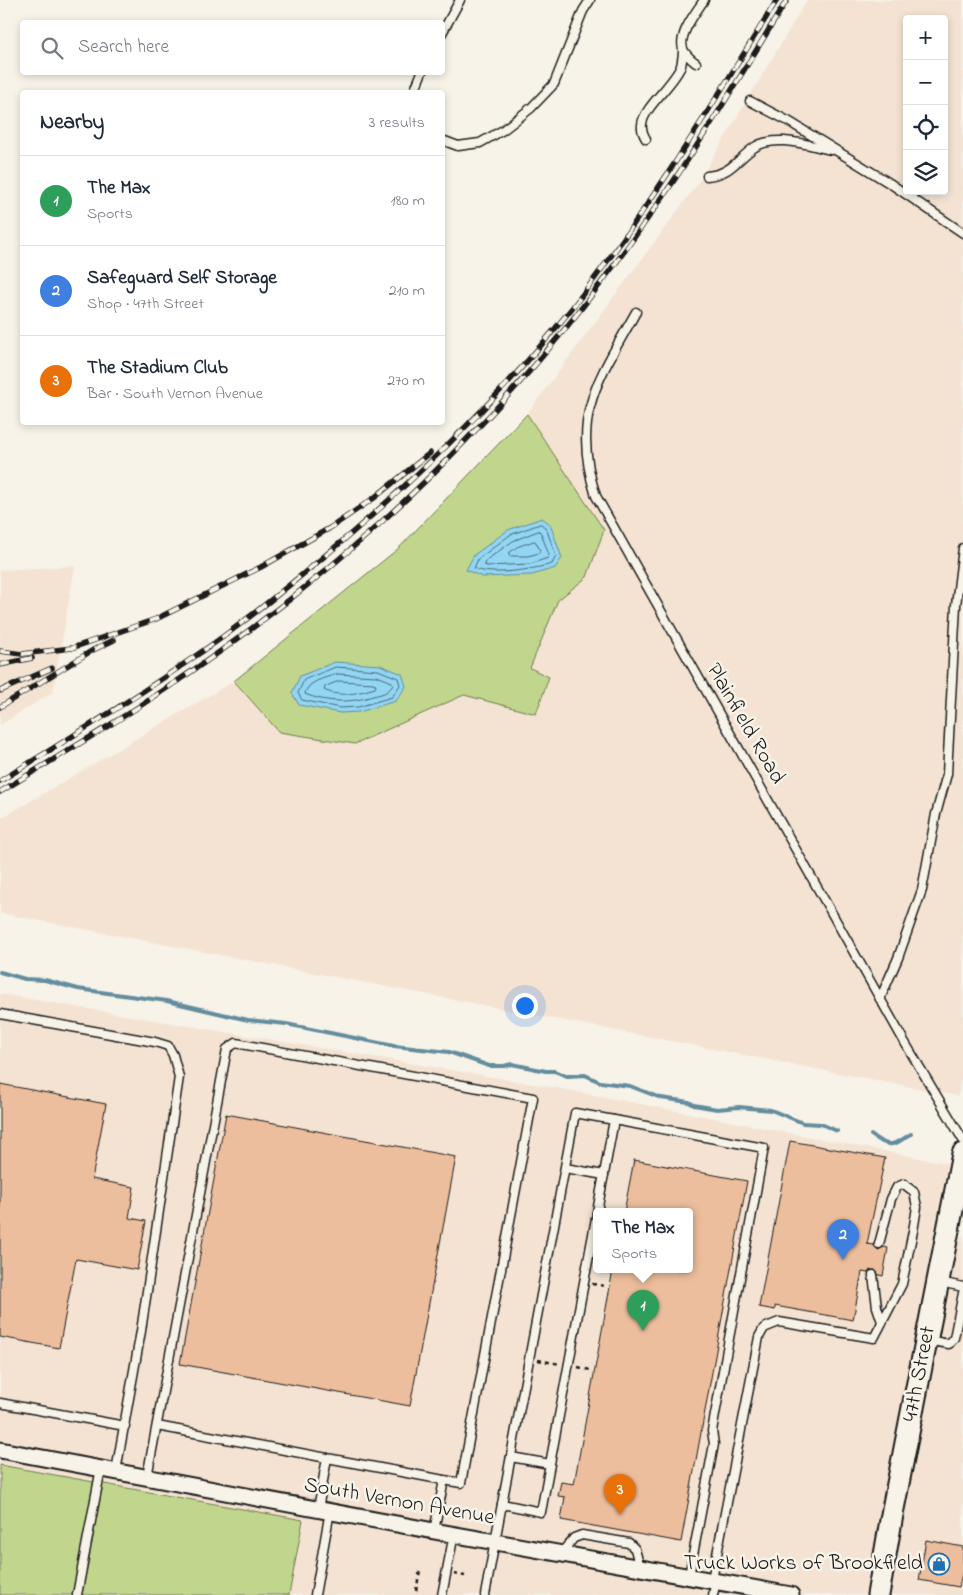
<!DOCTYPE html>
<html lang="en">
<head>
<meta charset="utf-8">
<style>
	body { margin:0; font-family:"Indie Flower",sans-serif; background:#f2f2f3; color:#1f2937 }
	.controls { position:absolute; right:15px; top:15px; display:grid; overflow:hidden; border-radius:5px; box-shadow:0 2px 8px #0003 }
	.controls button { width:45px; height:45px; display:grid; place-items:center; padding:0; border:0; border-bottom:1px solid #e0e1e3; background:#fff; color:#1f2937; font:25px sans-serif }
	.you { position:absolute; left:524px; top:1005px; width:18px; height:18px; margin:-12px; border:4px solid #fff; border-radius:50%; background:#1a73e8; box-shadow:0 0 0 8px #1a73e833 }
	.badge { display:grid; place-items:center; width:32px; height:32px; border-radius:50%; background:#111827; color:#fff; font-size:16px; font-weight:700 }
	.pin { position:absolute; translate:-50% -41px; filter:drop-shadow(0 1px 2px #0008) }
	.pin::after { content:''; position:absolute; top:26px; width:18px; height:15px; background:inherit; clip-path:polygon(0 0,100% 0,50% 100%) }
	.popup { position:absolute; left:593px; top:1208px; width:100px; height:65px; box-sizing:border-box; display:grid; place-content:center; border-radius:5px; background:#fff; filter:drop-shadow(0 1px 4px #0005); font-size:16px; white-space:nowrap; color:#747a83 }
	.popup b { font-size:19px; color:#1f2937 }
	.popup::after { content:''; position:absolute; left:50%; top:100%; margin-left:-10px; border:10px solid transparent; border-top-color:#fff }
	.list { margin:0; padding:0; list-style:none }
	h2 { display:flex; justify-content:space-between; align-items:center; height:65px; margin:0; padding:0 20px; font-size:21px }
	h2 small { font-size:16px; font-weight:400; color:#747a83 }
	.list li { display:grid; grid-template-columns:32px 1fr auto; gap:15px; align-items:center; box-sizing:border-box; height:90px; padding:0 20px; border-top:1px solid #e0e1e3 }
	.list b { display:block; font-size:19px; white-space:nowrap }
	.list p { margin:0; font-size:16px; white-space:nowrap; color:#747a83 }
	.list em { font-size:16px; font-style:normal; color:#747a83 }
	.icon { flex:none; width:28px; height:28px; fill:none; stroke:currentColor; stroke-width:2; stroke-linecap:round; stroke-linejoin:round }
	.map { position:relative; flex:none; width:963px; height:1595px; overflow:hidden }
	.search { position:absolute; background:#fff; box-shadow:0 2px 8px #0003; left:20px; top:20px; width:425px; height:55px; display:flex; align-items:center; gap:12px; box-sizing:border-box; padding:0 18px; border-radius:5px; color:#747a83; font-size:19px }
	.panel { position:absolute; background:#fff; box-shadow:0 2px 8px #0003; left:20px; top:90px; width:425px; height:335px; border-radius:5px }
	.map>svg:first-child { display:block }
	.built { fill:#f4e3d2; fill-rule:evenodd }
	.green { fill:#c0d68c; stroke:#6e7954 }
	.water { fill:#92d6f4; stroke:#638c9e }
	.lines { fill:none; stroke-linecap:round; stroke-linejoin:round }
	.shore { stroke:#4b6672; stroke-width:1 }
	.stream { stroke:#638c9e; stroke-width:4 }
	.building { fill:#edbe9d; stroke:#1c1c1c }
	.lane-casing { stroke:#1c1c1c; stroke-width:11 }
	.street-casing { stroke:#1c1c1c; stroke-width:19 }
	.secondary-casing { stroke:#1c1c1c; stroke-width:25 }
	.path { stroke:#1c1c1c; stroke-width:2.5; stroke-dasharray:4 4; stroke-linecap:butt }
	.lane { stroke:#f7f3e8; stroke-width:8 }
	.street { stroke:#f7f3e8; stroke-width:15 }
	.secondary { stroke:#f7f3e8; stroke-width:21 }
	.rail-casing { stroke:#1c1c1c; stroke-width:5.5 }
	.rail { stroke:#f7f3e8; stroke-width:4; stroke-dasharray:11; stroke-linecap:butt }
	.labels { text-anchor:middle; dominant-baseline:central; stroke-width:5; stroke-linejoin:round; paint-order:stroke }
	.street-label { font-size:22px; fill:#1c1c1c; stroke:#f7f3e8 }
	.poi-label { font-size:22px; fill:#1c1c1c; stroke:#f7f3e8; text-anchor:end }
</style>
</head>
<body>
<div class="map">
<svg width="963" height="1595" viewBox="0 0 963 1595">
	<rect width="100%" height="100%" fill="#f7f3e8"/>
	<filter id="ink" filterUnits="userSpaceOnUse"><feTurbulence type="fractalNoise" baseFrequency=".02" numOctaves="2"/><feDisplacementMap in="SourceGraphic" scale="10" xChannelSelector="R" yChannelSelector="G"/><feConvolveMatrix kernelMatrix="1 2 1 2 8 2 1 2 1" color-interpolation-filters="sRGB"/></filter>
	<g filter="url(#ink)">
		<g class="built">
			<path d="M807,0h156v1068l-5,28 -958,-183v-94l234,-138 45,51 76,12 109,-49 72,18 13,-36 -19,-8 28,-69 29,-23 17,-47 -77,-116 169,-228zM907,19h37v172h-37z"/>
			<path d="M75,566l-22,126 -53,33v-155z"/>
			<path d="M0,994l557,94 399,77 -83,430h-873zM597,1212h92v58h-92z"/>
			<path d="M963,1234v361h-78l65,-341z"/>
		</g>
		<g class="green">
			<path d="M527,414l77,116 -17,47 -29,23 -28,68 19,9 -13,37 -72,-19 -109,49 -76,-12 -45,-51 165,-133z"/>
			<path d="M0,1465l303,55 -14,75h-289z"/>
		</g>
		<g class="water">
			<path d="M542,518l8,6 12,34 -7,10 -23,7 -50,2 -16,-7 8,-15 34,-25z"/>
			<path d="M335,662l45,3 22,9 4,12 -10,15 -37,11 -19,1 -41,-8 -7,-12 8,-17z"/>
		</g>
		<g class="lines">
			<g class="shore">
				<path d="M541,524l5,4 10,28 -4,8c-18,5 -61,13 -78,4l4,-9 32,-24z"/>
				<path d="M539,531l2,2 8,22 -1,3 -18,6 -43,2 -3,-1 1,-4 28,-20z"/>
				<path d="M535,541l5,9 -1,3 -11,3h-19v-3l8,-6z"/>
				<path d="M336,667l42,3 20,8 2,7 -8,12 -34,10 -18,1 -38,-8 -4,-7 6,-13z"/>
				<path d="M337,674l40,2 15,6 1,3c-5,8 -11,9 -20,11 -22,7 -46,7 -68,-2 2,-13 21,-16 32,-20z"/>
				<path d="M339,681l35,2 2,3 -1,2c-17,5 -35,10 -51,2l1,-3z"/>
			</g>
			<g class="stream">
				<path d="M0,972l25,7 20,1 33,9 89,12 81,19 38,4 108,22 55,6 40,14h15l8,-2 34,7h8l13,5 18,-1 15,7 30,4 31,12 28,4 5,3 23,4 22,-2 32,3 32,13 18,1 16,7"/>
				<path d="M871,1135c19,14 21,11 40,-1"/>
			</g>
		</g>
		<g class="building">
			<path d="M0,1084l106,20 -14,75 42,8 -5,31 17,3 -9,49 -61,-11 -17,89 -59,-11z"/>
			<path d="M226,1114l230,43 -46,249 -230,-42z"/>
			<path d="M790,1141l95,17 -18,86 7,1 4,5 6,-3 4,1 -5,28 -4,-1 -4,-5h-5l-2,3 -6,-1 -9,48 -78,-14v4l-16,-3z"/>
			<path d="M634,1160l113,21 -66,361 -120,-22 4,-23 -7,-1 3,-14 13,2 39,-214h76v-58h-65z"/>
			<path d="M926,1540l37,7v22l-4,18 -40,-7z"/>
		</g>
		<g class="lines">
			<g class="lane-casing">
				<g id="lane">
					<path d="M442,33l18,-33"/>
					<path d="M696,63c-4,-3 -9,-7 -12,-12 -8,-14 12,-39 20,-51"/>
					<path d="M414,92l8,-20"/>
					<path d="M750,101l38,20 103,63 72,49"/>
					<path d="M646,139c-3,-5 -5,-10 -4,-15 2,-17 32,-40 39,-58 1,-5 2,-11 2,-16"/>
					<path d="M442,140l16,6 22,-3 23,-13 28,-22 23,-24 29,-73 7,-11"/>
					<path d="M707,176c23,-2 28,-14 45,-27 20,-16 56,-4 79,1"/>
					<path d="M636,312c-38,68 -66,104 -40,184l308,545 59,99"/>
					<path d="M880,999l18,-41 24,-68 14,-76 11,-40 9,-169 7,-57"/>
					<path d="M0,1014l155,28 13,4 5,9 6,22 -38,254 -25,140"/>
					<path d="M614,1120l150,28 -52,283 2,13 -25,132"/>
					<path d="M565,1168l39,7"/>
					<path d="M873,1275l4,32 5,15"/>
					<path d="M940,1282l23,5"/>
					<path d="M927,1340l22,4 5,-6 9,-45"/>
					<path d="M0,1403l125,23"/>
					<path d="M157,1426l287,54"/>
					<path d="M511,1457l39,7"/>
					<path d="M147,1477l80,-428 9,-6 297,55 -72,385 -17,-3 -10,51"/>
					<path d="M502,1504l39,8 56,-299"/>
					<path d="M318,1509l9,-51"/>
					<path d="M561,1553l13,-15 8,-3 47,8 6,6 5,19"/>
					<path d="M712,1580l47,-243 5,-9 15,-6 95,16 28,-54 11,-53 4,-24 -3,-15 -10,-8 -7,3 -6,12 -12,45"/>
					<path d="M77,1595l24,-127"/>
					<path d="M315,1595l15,-84"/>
					<path d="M442,1595l12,-61"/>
					<path d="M485,1595l90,-482 39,7 -17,92"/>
					<path d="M713,1595l3,-14"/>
				</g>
			</g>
			<g class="street-casing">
				<path id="street" d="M0,1450l434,81 357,64"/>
			</g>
			<g class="secondary-casing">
				<path id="secondary" d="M878,1595l15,-86 70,-355"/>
			</g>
			<g class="path">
				<path d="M592,1284l14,2"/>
				<path d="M538,1360l22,4"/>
				<path d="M578,1367l12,3"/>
				<path d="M454,1574l11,2"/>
				<path d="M416,1591l4,-21"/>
			</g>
			<use href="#lane" class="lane"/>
			<use href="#street" class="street"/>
			<use href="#secondary" class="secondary"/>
			<g class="rail-casing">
				<g id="rail">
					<path d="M0,651l22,3 50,-6 84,-29 105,-52 69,-39 44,-30 56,-45"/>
					<path d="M0,665l32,-7"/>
					<path d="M0,691l52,-23"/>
					<path d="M0,707l93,-57 21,-10"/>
					<path d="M0,781c65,-40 131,-80 194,-124 42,-28 81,-60 120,-92 93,-77 182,-162 258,-257 76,-97 140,-203 205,-308"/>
					<path d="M0,792c55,-34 111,-66 164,-102 109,-72 212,-156 302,-250 65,-66 124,-139 177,-215 52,-72 97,-149 144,-225"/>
				</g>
			</g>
			<use href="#rail" class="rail"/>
		</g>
	</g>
	<defs>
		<g id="shop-ring" transform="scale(1.125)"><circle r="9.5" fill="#f7f3e8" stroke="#1f6fb2" stroke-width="1.5"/><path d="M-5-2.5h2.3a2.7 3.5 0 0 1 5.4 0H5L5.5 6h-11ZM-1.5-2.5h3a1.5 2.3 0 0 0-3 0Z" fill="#1f6fb2"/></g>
	</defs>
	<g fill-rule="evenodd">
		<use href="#shop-ring" x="939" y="1564"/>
	</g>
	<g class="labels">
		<g class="street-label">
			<text transform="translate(745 724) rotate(60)">Plainfield Road</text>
			<text transform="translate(920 1374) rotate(-79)">47th Street</text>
			<text transform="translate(399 1502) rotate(10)">South Vernon Avenue</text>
		</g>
		<g class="poi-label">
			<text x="923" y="1564">Truck Works of Brookfield</text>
		</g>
	</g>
</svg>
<div class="controls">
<button>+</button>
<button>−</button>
<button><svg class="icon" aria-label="locate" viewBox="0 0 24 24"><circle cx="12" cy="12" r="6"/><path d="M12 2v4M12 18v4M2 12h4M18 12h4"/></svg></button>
<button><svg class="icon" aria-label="layers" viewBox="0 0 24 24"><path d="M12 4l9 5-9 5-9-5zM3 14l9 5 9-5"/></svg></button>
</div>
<div class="you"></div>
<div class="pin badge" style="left:643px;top:1331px;background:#2e9e5b">1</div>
<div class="popup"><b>The Max</b>Sports</div>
<div class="pin badge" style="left:843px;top:1260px;background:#3f7fe0">2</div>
<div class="pin badge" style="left:620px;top:1515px;background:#e8710a">3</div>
<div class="search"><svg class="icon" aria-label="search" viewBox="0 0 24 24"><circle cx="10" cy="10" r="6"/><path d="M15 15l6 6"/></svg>Search here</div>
<section class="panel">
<h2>Nearby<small>3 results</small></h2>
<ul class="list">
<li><span class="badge" style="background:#2e9e5b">1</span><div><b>The Max</b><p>Sports</p></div><em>180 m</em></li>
<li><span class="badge" style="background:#3f7fe0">2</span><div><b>Safeguard Self Storage</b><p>Shop · 47th Street</p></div><em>210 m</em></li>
<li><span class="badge" style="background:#e8710a">3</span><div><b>The Stadium Club</b><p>Bar · South Vernon Avenue</p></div><em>270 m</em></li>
</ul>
</section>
</div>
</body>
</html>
